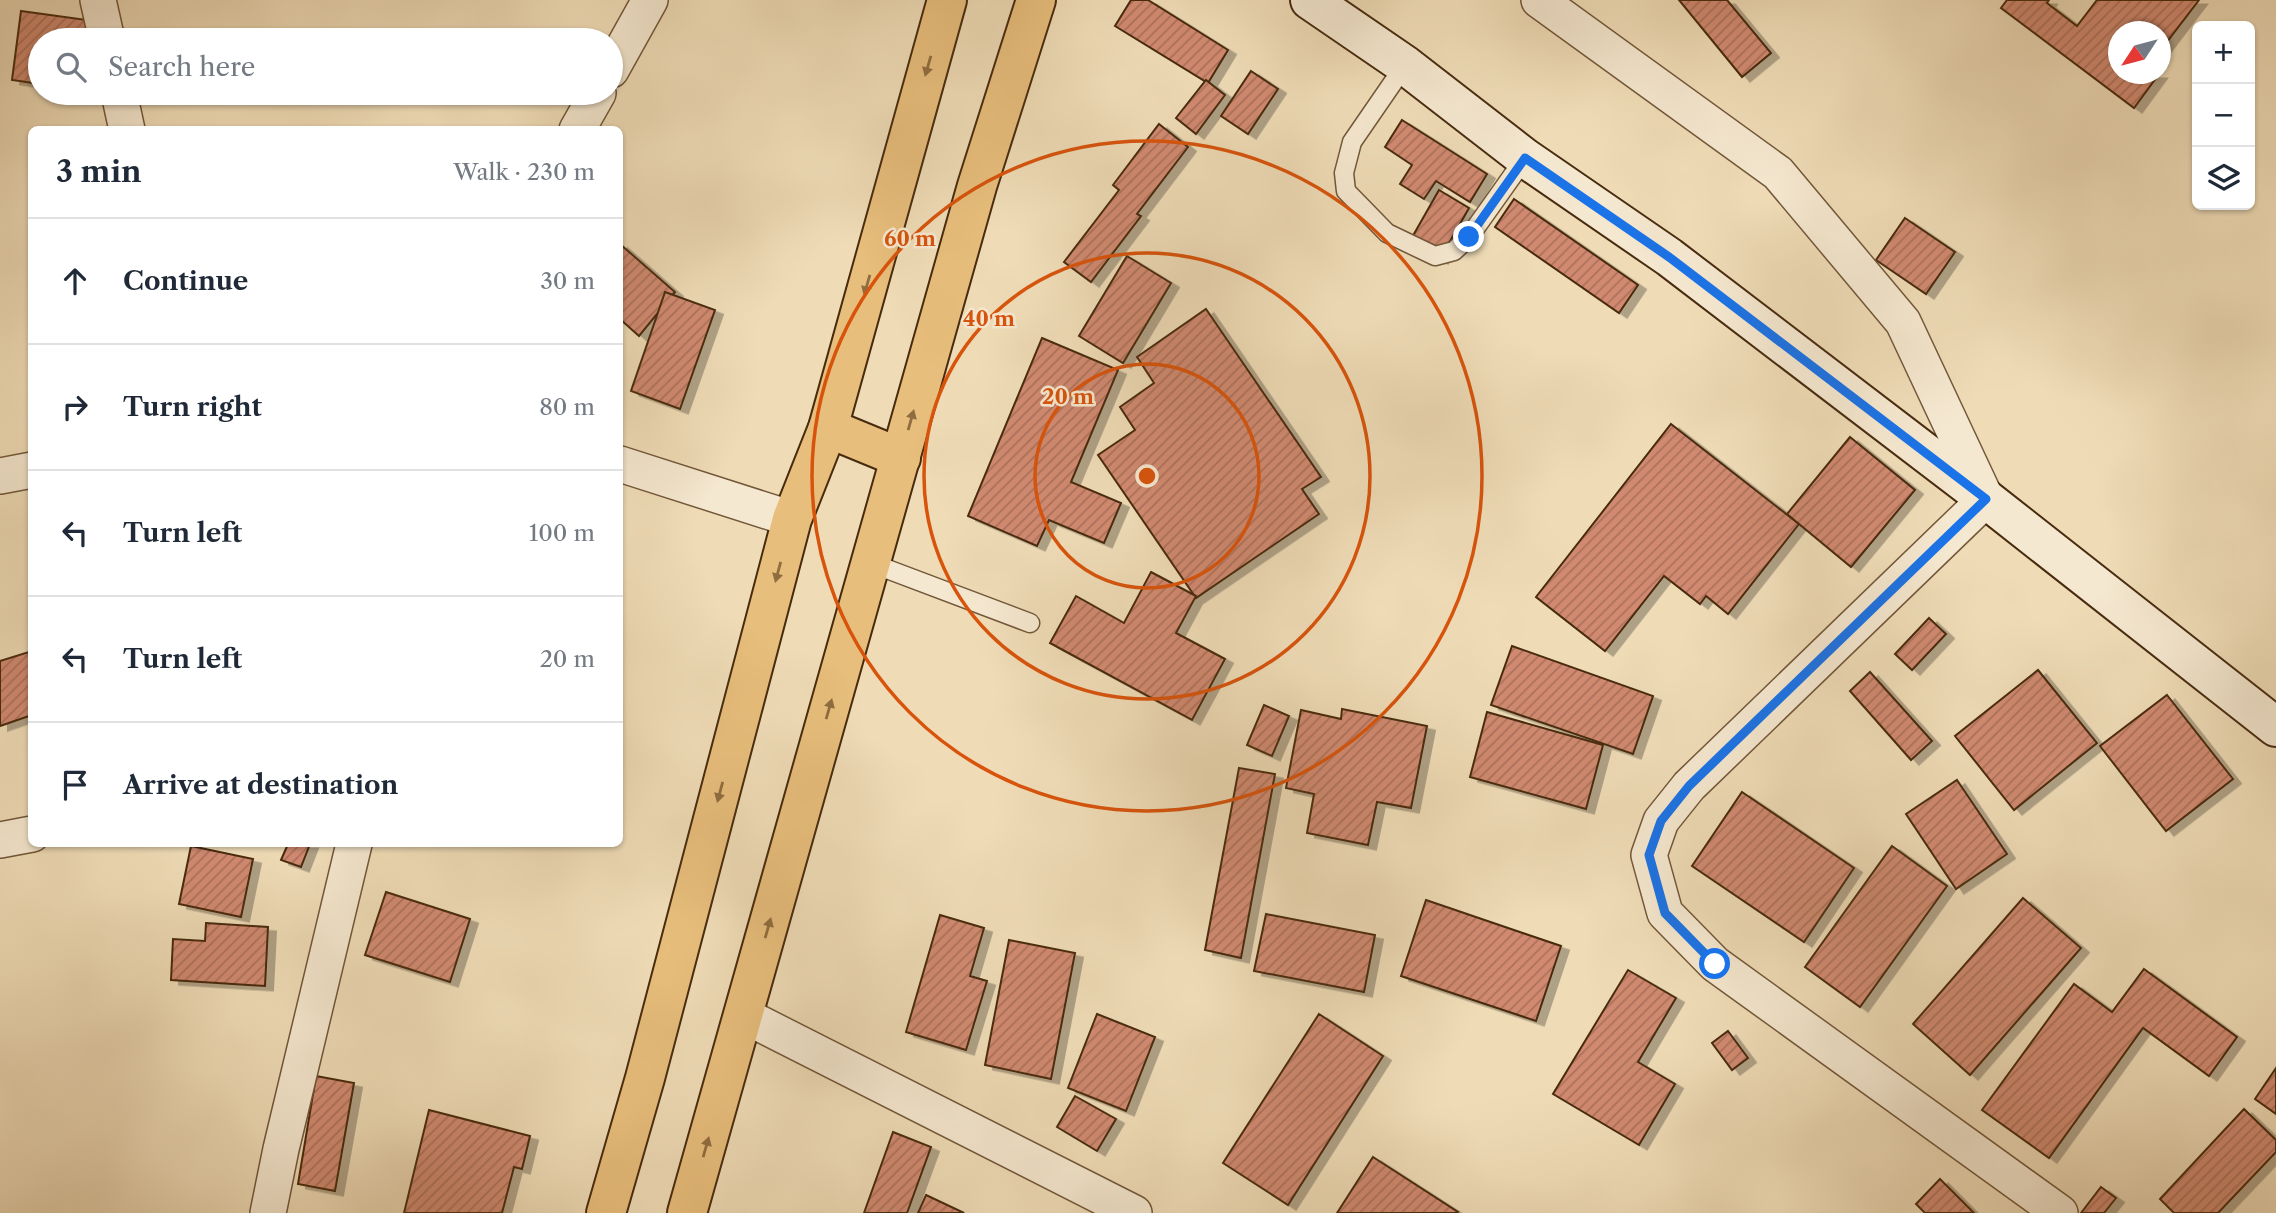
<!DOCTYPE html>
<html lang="en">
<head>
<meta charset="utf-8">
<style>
	body { margin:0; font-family:"Libre Caslon Text",serif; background:#f2f2f3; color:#1f2937 }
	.controls { position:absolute; right:21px; top:21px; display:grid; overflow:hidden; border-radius:10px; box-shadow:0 2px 5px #0004 }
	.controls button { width:63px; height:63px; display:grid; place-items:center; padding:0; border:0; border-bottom:2px solid #e0e1e3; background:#fff; color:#1f2937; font:35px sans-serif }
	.compass { position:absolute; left:2108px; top:21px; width:63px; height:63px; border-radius:50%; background:#fff; box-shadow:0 2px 5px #0004; rotate:234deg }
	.stop { position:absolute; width:21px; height:21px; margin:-16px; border:5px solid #1a73e8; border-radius:50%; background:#fff }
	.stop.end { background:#1a73e8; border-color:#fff; box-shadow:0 2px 7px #0008 }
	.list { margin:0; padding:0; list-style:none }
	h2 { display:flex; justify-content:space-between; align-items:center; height:91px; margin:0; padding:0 28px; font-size:30px }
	h2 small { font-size:23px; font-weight:400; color:#747a83 }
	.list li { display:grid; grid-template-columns:46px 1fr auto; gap:21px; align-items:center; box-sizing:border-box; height:126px; padding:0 28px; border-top:2px solid #e0e1e3 }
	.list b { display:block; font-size:26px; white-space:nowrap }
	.list em { font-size:23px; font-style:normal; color:#747a83 }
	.icon { flex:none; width:38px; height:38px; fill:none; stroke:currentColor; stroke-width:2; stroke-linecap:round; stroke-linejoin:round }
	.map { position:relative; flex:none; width:2276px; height:1213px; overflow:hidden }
	.search { position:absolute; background:#fff; box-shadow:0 2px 5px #0004; left:28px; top:28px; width:595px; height:77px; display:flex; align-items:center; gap:18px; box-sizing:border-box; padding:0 24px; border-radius:38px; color:#747a83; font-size:26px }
	.panel { position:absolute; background:#fff; box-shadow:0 2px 5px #0004; left:28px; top:126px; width:595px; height:721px; border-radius:10px }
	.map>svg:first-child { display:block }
	.building { fill:url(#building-hatch); stroke:#482b0f; stroke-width:2; filter:url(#shadow) }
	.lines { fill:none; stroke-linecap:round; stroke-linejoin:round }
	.lane-casing { stroke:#725739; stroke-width:21 }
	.street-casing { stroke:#725739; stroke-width:38 }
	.secondary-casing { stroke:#482b0f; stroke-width:42 }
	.primary-casing { stroke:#482b0f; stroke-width:42 }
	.lane { stroke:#f5e8d0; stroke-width:18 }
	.street { stroke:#f5e8d0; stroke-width:35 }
	.secondary { stroke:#f5e8d0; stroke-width:38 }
	.primary { stroke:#e8be7c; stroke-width:38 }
	.oneway { fill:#906d40 }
	.route { stroke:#1a73e8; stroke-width:9 }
	.ring { fill:none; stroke:#d8540c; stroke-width:3.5 }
	.centre { fill:#d8540c; stroke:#f5e8d0; stroke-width:3.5 }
	.ring-label { font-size:21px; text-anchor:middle; font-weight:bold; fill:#d8540c; stroke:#f5e8d0; stroke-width:5; stroke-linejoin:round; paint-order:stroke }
</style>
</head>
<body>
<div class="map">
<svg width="2276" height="1213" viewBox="0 0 2276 1213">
	<defs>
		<pattern id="building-hatch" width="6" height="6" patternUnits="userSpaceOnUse" patternTransform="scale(1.75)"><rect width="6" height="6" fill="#d18a71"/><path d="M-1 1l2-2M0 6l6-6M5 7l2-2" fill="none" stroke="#ac715b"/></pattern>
		<filter id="shadow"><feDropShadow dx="8" dy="4.5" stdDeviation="0" flood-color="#0004"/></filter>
	</defs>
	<rect width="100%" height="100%" fill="#efdcb7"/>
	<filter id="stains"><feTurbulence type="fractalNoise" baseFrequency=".00286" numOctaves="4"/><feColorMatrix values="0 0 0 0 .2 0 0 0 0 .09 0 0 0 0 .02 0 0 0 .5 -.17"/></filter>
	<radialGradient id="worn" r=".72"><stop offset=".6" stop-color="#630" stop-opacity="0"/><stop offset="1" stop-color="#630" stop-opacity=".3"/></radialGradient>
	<g class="building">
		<path d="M1131,0h17l80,50 -20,33 -93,-57z"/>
		<path d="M1679,0h48l44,53 -29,24z"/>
		<path d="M2007,0h42l-2,3 30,23 20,-26h102l-39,51v-19h-42v42h41l-25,34 -133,-100z"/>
		<path d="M21,11l95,13 -2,16h-74v44l-28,-4z"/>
		<path d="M1251,71l27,18 -30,45 -27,-18z"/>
		<path d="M1206,80l19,15 -29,39 -20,-16z"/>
		<path d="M1402,120l85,54 -17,28 -34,-21 -12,18 -24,-15 12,-19 -27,-18z"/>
		<path d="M1159,124l29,23 -51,67 4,2 -50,66 -27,-20 55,-72 -6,-5z"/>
		<path d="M1439,190l30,18 -29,51 -30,-18z"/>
		<path d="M1514,199l124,86 -19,28 -124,-86z"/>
		<path d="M1905,218l50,34 -29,42 -50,-34z"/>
		<path d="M620,244l55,48 -36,44 -19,-17z"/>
		<path d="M1127,256l44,27 -48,80 -44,-27z"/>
		<path d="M665,292l50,18 -35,99 -49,-18z"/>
		<path d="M1206,309l115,168 -19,12 17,25 -123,84 -98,-143 37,-25 -15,-23 34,-24 -17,-26z"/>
		<path d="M1042,338l76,32 -47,112 50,21 -17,40 -55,-23 -12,26 -69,-30z"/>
		<path d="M1671,424l128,100 -71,90 -22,-18 -6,8 -36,-28 -59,75 -69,-54z"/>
		<path d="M1850,437l65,53 -64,77 -64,-53z"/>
		<path d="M1151,572l45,24 -20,37 49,26 -33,61 -142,-77 26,-47 48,27z"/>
		<path d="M1929,618l17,16 -34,36 -17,-16z"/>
		<path d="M1512,646l141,50 -20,58 -142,-49z"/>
		<path d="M32,651v64l-32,11v-65z"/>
		<path d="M2038,670l59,73 -83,67 -59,-74z"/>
		<path d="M1870,672l62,69 -21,19 -61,-69z"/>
		<path d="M2167,695l66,84 -67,52 -66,-85z"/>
		<path d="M1264,705l25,11 -17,40 -25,-11z"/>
		<path d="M1342,709l85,17 -16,82 -34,-6 -9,43 -61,-12 7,-39 -28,-6 15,-78 40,9z"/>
		<path d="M1487,712l116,33 -17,64 -116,-32z"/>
		<path d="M1239,768l36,6 -34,184 -36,-8z"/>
		<path d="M1957,780l50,74 -51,35 -50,-75z"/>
		<path d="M1742,792l112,76 -50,74 -112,-76z"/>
		<path d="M288,844h22l-9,23 -20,-7z"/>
		<path d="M191,846l62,13 -12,58 -62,-13z"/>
		<path d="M1892,846l55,40 -87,121 -55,-40z"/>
		<path d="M386,892l84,27 -20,63 -85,-27z"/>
		<path d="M2023,898l58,50 -111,127 -57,-51z"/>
		<path d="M1426,900l135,46 -25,75 -135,-45z"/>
		<path d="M1266,914l109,21 -11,57 -110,-21z"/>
		<path d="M940,915l44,13 -14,48 17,5 -21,69 -60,-18z"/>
		<path d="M206,923l62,4 -3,59 -94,-6 2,-41 32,2z"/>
		<path d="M1009,940l66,13 -24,126 -66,-14z"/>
		<path d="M2144,969l93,68 -28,39 -66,-48 -94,130 -67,-48 92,-126 38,28z"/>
		<path d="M1628,970l48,28 -38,64 37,22 -36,61 -86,-51z"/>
		<path d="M1097,1014l58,23 -29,74 -58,-23z"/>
		<path d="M1319,1014l64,42 -95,149 -65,-42z"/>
		<path d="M1728,1031l20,27 -16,12 -20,-27z"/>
		<path d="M2276,1068v46l-21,-15z"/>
		<path d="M316,1076l38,7 -19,108 -37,-7z"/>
		<path d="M1075,1096l41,23 -19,32 -40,-24z"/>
		<path d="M2244,1109l32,31v12l-58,61h-44l-14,-14z"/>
		<path d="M429,1110l101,26 -8,33 -8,-2 -12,46h-98z"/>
		<path d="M893,1132l38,15 -24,66h-43z"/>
		<path d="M1373,1157l85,55 -1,1h-120z"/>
		<path d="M1940,1179l34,34h-49l-9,-9z"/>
		<path d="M2101,1187l15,11 -12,15h-23z"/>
		<path d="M926,1195l38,18h-46z"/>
	</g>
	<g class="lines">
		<g class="lane-casing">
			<g id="lane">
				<path d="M1405,65l-53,77 -8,31 2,18 41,42 48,23 19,-5 15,-14 56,-79"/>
				<path d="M871,563l159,60"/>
			</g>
		</g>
		<g class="street-casing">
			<g id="street">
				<path d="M98,0l9,40"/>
				<path d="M1539,0l239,173 125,149 83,177 -297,287 -28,35 -12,34 16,58 50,51 345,249"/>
				<path d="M611,70l39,-70"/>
				<path d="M119,93l8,37"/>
				<path d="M577,130l21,-37"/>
				<path d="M620,464l172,55"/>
				<path d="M0,476l32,-6"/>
				<path d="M0,840l32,-6"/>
				<path d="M743,1015l391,198"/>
				<path d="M268,1213l13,-64 73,-305"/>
			</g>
		</g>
		<g class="secondary-casing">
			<path id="secondary" d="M1310,0l95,65 120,93 144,99 317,242 290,228"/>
		</g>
		<g class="primary-casing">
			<g id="primary">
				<path d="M828,428l73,30"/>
				<path d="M606,1213l39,-135 147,-559 36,-91 119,-428"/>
				<path d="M687,1213l290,-1027 59,-186"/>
			</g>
		</g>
		<use href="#lane" class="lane"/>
		<use href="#street" class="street"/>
		<use href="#secondary" class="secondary"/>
		<use href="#primary" class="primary"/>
	</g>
	<defs><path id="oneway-solid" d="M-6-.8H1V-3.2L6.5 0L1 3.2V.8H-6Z" transform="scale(1.75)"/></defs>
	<g class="oneway">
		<use href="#oneway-solid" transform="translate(928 66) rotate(106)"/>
		<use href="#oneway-solid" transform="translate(867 285) rotate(106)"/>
		<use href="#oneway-solid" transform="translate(911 420) rotate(-74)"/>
		<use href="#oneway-solid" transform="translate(778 572) rotate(105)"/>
		<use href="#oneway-solid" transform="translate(829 709) rotate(-74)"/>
		<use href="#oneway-solid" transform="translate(720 792) rotate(105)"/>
		<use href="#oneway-solid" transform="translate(768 928) rotate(-74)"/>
		<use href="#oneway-solid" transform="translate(706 1147) rotate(-74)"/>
	</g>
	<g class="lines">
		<path class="route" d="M1469,237l56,-79 144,99 317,242 -297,287 -28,35 -12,34 16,58 50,51"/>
	</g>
	<g class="ring">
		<circle cx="1147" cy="476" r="112"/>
		<circle cx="1147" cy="476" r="223"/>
		<circle cx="1147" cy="476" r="335"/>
	</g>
	<circle cx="1147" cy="476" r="10" class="centre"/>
	<g class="ring-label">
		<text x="910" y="246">60 m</text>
		<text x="989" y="326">40 m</text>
		<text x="1068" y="404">20 m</text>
	</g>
	<rect width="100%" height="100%" filter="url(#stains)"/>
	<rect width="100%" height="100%" fill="url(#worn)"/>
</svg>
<div class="controls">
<button>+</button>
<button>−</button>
<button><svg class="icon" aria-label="layers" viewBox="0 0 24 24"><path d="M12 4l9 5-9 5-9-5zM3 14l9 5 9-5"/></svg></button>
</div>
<svg class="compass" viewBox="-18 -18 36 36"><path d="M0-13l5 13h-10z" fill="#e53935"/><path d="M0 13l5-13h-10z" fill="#747a83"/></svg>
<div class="stop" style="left:1715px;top:964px"></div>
<div class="stop end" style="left:1469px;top:237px"></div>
<div class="search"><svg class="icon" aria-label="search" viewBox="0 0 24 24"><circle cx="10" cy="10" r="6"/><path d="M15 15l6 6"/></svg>Search here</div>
<section class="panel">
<h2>3 min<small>Walk · 230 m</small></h2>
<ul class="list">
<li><svg class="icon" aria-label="ahead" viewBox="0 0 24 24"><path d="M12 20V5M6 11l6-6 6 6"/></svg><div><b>Continue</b></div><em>30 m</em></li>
<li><svg class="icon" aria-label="right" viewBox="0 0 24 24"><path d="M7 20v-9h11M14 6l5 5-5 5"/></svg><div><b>Turn right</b></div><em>80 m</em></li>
<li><svg class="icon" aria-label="left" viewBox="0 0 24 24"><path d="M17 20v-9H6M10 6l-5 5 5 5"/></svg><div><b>Turn left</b></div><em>100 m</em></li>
<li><svg class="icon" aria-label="left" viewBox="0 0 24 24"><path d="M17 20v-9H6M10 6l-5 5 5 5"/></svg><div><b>Turn left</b></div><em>20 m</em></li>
<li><svg class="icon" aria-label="arrive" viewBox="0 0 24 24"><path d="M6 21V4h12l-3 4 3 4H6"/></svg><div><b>Arrive at destination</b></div></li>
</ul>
</section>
</div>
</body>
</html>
